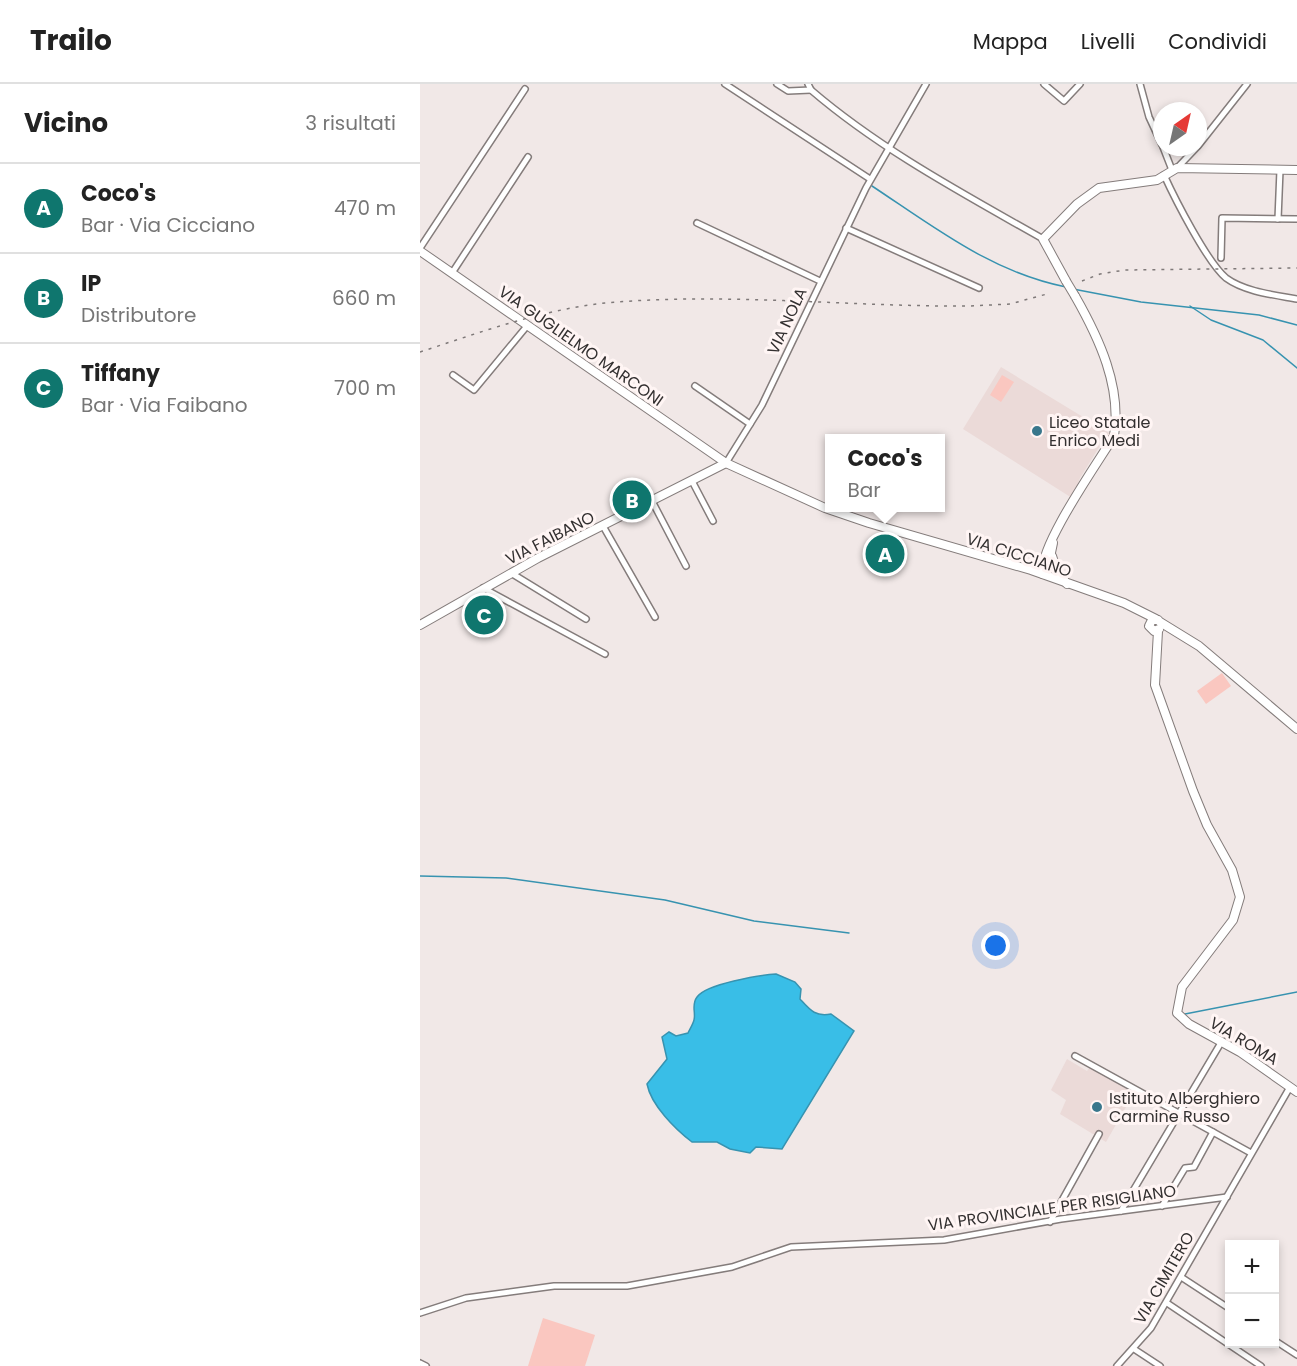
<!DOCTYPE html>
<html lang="it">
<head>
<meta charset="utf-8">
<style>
	body { margin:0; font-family:Poppins,sans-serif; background:#f6f6f6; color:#222 }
	.controls { position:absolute; right:18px; bottom:18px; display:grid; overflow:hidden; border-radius:0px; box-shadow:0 3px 9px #0003 }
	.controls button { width:54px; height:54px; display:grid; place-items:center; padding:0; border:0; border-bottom:2px solid #e0e0e0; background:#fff; color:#222; font:30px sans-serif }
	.compass { position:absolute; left:733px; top:18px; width:54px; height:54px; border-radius:50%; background:#fff; box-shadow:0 3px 9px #0003; rotate:34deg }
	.you { position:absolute; left:576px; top:862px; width:21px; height:21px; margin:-15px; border:4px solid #fff; border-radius:50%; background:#1a73e8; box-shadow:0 0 0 9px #1a73e833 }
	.badge { display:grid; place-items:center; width:39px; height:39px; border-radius:50%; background:#0f766e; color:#fff; font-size:20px; font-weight:700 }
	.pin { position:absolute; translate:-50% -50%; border:3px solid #fff; box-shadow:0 2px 6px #0006 }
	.popup { position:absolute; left:405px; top:350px; width:120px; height:78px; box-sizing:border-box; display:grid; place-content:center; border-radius:0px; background:#fff; filter:drop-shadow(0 2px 4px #0005); font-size:20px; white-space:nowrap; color:#767676 }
	.popup b { font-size:22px; color:#222 }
	.popup::after { content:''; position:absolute; left:50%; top:100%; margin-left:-12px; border:12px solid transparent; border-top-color:#fff }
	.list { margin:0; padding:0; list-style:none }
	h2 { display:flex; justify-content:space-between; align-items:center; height:78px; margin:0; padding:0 24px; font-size:26px }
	h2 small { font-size:20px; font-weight:400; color:#767676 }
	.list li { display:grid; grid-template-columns:39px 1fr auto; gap:18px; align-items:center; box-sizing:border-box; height:90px; padding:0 24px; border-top:2px solid #e0e0e0 }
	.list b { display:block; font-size:22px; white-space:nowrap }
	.list p { margin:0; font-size:20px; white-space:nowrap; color:#767676 }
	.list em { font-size:20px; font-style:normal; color:#767676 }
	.map { position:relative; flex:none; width:877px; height:1282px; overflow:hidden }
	header { display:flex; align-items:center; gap:36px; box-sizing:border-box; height:84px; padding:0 30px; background:#fff; border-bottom:2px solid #e0e0e0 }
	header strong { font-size:28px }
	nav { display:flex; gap:33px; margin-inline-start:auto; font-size:21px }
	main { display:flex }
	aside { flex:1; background:#fff }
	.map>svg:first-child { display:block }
	.built { fill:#ebdad8 }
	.green { fill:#fac7c0 }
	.water { fill:#39bee7; stroke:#3793b0; stroke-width:1.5 }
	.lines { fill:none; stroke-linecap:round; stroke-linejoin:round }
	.stream { stroke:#3793b0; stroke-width:1.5 }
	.street-casing { stroke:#847c7b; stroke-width:8 }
	.secondary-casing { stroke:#847c7b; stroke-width:10 }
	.street { stroke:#fff; stroke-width:5 }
	.secondary { stroke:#fff; stroke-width:8 }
	.rail { stroke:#7f7979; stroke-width:1.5; stroke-dasharray:3 6; stroke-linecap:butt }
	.secondary-bridge-casing { stroke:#847c7b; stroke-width:10; stroke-linecap:butt }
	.secondary-bridge { stroke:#fff; stroke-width:8 }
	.poi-dot { fill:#39778c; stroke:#fff5f4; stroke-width:2 }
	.labels { text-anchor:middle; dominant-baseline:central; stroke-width:6; stroke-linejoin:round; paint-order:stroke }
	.street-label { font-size:16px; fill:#333030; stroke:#fff5f4 }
	.poi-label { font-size:16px; fill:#333030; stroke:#fff5f4; text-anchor:start }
</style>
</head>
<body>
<header>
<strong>Trailo</strong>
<nav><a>Mappa</a><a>Livelli</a><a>Condividi</a></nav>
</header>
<main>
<aside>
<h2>Vicino<small>3 risultati</small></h2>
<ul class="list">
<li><span class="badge">A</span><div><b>Coco's</b><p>Bar · Via Cicciano</p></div><em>470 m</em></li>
<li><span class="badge">B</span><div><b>IP</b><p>Distributore</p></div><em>660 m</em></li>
<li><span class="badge">C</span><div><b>Tiffany</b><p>Bar · Via Faibano</p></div><em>700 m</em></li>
</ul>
</aside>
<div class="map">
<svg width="877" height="1282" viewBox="0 0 877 1282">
	<rect width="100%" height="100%" fill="#f1e8e7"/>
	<g class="built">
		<path d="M581,283l110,67 -13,15 -18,29 -8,20 -109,-69z"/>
		<path d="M647,975l20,12 3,-4 44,26 -28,49 -46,-28 6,-14 -15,-10z"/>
	</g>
	<g class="green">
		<path d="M582,291l12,7 -13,20 -11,-7z"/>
		<path d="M802,589l9,13 -25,18 -9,-13z"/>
		<path d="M123,1234l52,17 -10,31h-57z"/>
	</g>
	<path class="water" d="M356,890l19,8 6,7 -1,10c10,11 15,18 31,15l23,17 -72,118 -26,-2 -6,6 -20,-4 -13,-7h-25c-17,-13 -41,-37 -45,-58l20,-25 -5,-22 7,-5 7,4 12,-3c2,-4 5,-9 6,-13 2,-8 -3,-15 3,-23 9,-13 63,-22 79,-23z"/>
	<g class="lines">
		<g class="stream">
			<path d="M452,102c62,41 119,86 194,101"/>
			<path d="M653,205l68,13 118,13 38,10"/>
			<path d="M770,222l21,14 52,20 34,28"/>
			<path d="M0,792l86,2 159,22 89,21 95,12"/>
			<path d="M765,930l112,-22"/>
		</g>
		<g class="street-casing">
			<g id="street">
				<path d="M305,0l145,95"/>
				<path d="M357,0l11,7 23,-1"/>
				<path d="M388,0l3,6c70,60 153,104 232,149"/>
				<path d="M624,0l20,17 16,-17"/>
				<path d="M720,0l9,33 13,28"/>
				<path d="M778,62l49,-62"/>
				<path d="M743,63l9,23"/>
				<path d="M757,84l20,-21"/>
				<path d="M744,91c11,24 43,87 62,103 19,14 49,17 71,21"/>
				<path d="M858,135l2,-49"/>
				<path d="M277,139l123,58"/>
				<path d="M426,144l133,60"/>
				<path d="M0,164l105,-159"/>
				<path d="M801,174l1,-40 75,1"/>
				<path d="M32,189l76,-116"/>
				<path d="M33,291l21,15 53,-64"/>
				<path d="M275,302l55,38"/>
				<path d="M306,379l36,-58 104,-217 60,-104"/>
				<path d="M272,397l21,40"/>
				<path d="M232,417l34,65"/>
				<path d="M183,442l52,91"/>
				<path d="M91,489l75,46"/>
				<path d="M63,504l122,66"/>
				<path d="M655,972l176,97"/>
				<path d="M742,1122l23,-38 9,-1 19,-35"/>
				<path d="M701,1127l101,-170"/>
				<path d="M630,1138l49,-88"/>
				<path d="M761,1193l49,32"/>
				<path d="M747,1219l94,63"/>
				<path d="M0,1229l46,-15 88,-12h73l105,-19 59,-20 153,-7 117,-21 166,-22"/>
				<path d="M854,1256l23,15"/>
				<path d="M714,1265l26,17"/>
				<path d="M0,1279l6,3"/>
				<path d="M697,1282l34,-38 139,-241"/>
			</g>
		</g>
		<g class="secondary-casing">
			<g id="secondary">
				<path d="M0,167l306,212 99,45 44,15 162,47 93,33 32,16"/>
				<path d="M646,197l-23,-42 34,-35 22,-16 58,-8 20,-12 120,2"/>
				<path d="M632,472l5,15 10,13"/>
				<path d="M623,490c-7,-24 56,-113 71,-138 8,-49 -15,-98 -39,-140"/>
				<path d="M623,490l5,-7 5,-24"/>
				<path d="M738,536h-6l-3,6 5,5 5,-2"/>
				<path d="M740,538l39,24 98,83"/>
				<path d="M0,541l118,-67 188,-95"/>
				<path d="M738,547l-3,54 38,106 14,34 25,45 8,27 -7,23 -51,67 -5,26 12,11 51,28 57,40"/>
			</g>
		</g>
		<use href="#street" class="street"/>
		<use href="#secondary" class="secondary"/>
		<g class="rail">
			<path d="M662,197l18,-7 25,-4 172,-2"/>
			<path d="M0,268c61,-20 121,-42 185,-49 121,-11 244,4 365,3l40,-2 37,-10"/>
		</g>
		<g class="secondary-bridge-casing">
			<path id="secondary-bridge" d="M646,197l9,15"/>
		</g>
		<use href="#secondary-bridge" class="secondary-bridge"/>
	</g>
	<g class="poi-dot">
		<circle cx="617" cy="347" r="6"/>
		<circle cx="677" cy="1023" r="6"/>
	</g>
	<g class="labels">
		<g class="street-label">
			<text transform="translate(367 237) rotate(-65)">VIA NOLA</text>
			<text transform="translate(161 262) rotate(35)">VIA GUGLIELMO MARCONI</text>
			<text transform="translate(130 454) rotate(-27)">VIA FAIBANO</text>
			<text transform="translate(599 471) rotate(18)">VIA CICCIANO</text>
			<text transform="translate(824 957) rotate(31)">VIA ROMA</text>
			<text transform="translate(632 1124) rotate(-8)">VIA PROVINCIALE PER RISIGLIANO</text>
			<text transform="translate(744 1194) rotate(-60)">VIA CIMITERO</text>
		</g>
		<g class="poi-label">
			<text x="629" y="338">Liceo Statale<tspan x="629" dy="18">Enrico Medi</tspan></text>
			<text x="689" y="1014">Istituto Alberghiero<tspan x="689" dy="18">Carmine Russo</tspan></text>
		</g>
	</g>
</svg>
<div class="controls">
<button>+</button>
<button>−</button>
</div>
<svg class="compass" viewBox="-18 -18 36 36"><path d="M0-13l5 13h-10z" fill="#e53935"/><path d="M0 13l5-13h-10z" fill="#767676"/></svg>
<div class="you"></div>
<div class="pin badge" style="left:465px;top:470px">A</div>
<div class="popup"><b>Coco's</b>Bar</div>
<div class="pin badge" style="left:212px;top:416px">B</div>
<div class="pin badge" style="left:64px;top:531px">C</div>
</div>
</main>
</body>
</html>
